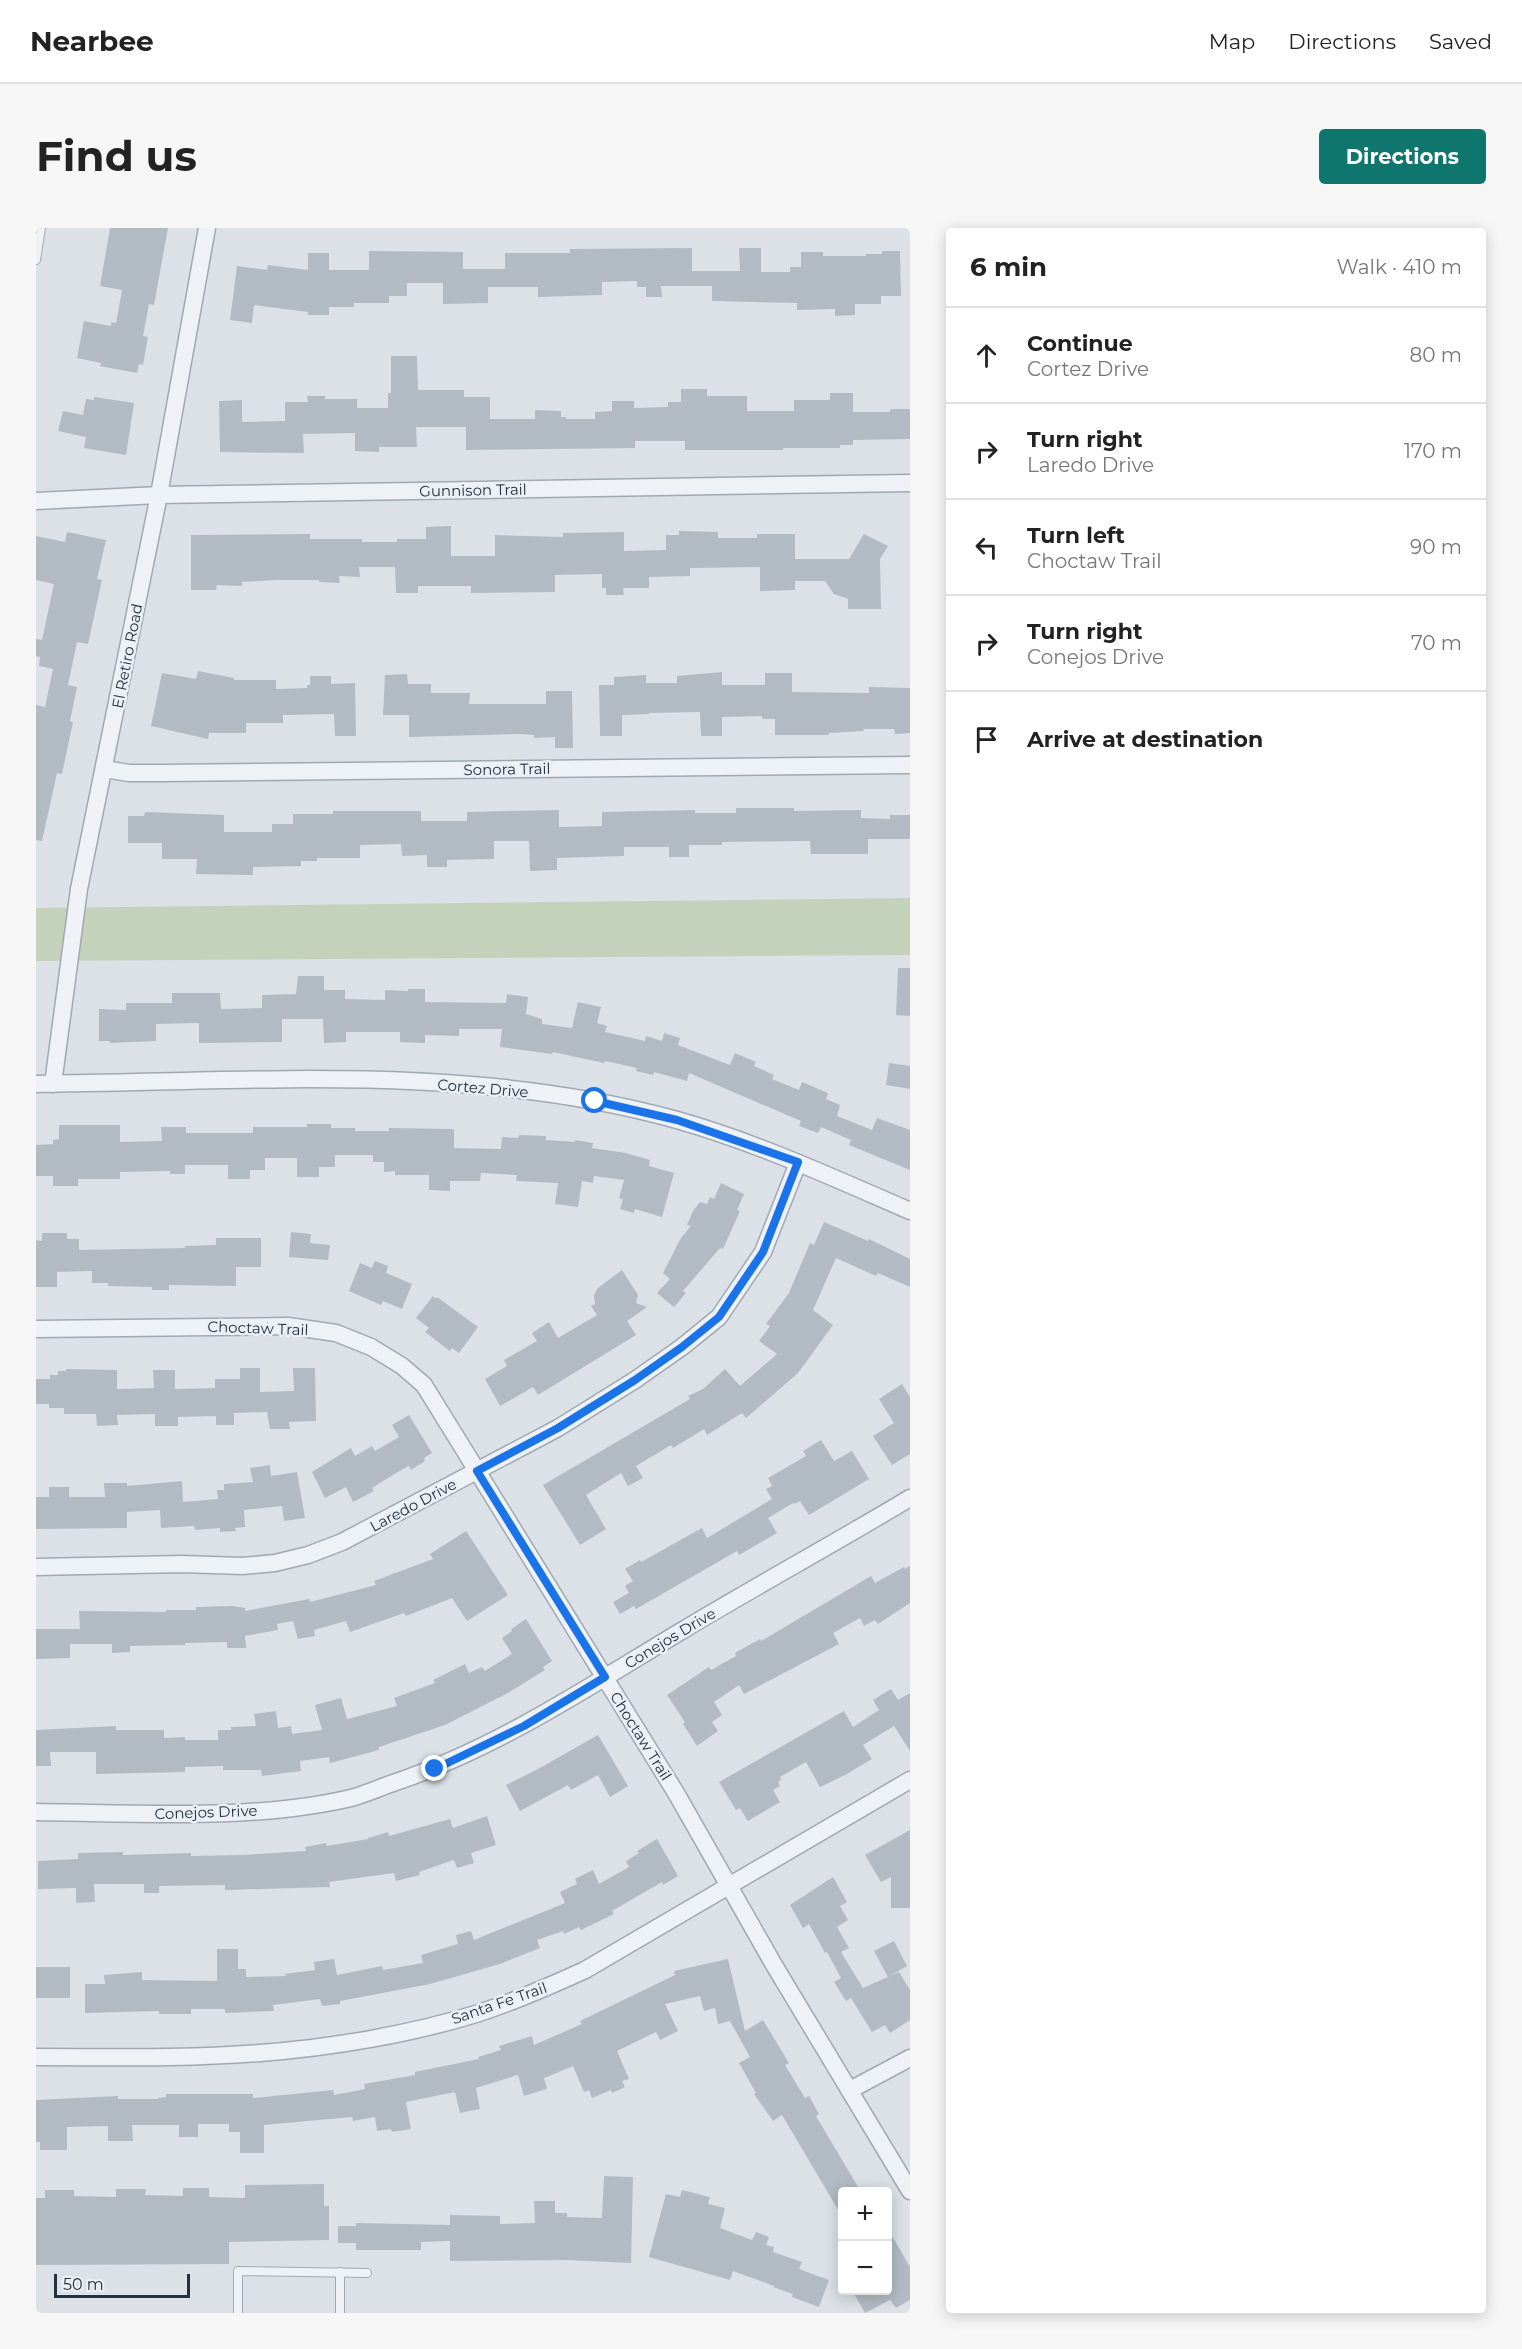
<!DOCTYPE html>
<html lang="en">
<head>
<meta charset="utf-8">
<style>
	body { margin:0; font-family:Montserrat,sans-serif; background:#f6f6f6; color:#222 }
	.controls { position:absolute; right:18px; bottom:18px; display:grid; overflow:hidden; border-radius:6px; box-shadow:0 3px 15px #0003 }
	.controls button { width:54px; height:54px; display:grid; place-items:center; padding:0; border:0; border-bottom:2px solid #e0e0e0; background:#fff; color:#222; font:30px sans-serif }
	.scale { position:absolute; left:18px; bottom:15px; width:136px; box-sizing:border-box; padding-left:6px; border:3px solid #24313e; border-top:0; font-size:16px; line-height:21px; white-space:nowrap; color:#24313e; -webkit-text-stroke:4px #eaf0f5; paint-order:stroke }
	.stop { position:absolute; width:18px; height:18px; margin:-14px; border:4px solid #1a73e8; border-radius:50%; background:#fff }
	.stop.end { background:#1a73e8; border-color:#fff; box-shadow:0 2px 6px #0008 }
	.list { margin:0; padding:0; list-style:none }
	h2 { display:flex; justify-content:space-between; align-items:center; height:78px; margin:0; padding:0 24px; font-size:26px }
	h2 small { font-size:20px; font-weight:400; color:#767676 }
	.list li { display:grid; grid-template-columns:39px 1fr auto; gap:18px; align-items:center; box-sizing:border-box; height:96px; padding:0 24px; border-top:2px solid #e0e0e0 }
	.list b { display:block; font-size:22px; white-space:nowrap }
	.list p { margin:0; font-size:20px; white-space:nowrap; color:#767676 }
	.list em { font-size:20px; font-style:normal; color:#767676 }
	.icon { flex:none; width:33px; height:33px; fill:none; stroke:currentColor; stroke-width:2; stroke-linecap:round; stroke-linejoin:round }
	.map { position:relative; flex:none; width:874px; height:2085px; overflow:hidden; border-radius:6px }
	header { display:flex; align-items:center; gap:36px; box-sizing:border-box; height:84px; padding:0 30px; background:#fff; border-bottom:2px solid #e0e0e0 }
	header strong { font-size:28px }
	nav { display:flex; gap:33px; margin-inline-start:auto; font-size:21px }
	.intro { display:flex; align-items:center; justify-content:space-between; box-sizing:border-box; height:144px; padding:0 36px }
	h1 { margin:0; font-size:42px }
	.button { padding:15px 27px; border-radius:6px; background:#0f766e; color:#fff; font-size:21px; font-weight:700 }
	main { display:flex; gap:36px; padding:0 36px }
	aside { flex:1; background:#fff; border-radius:6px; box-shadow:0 3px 15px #0003 }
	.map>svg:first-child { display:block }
	.green { fill:#c4d1bb }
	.building { fill:#b2bbc4 }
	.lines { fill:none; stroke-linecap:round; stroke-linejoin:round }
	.lane-casing { stroke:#a0a9b1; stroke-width:10 }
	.street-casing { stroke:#a0a9b1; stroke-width:19 }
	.lane { stroke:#eef1f5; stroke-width:8 }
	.street { stroke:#eef1f5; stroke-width:16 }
	.route { stroke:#1a73e8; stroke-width:8 }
	.labels { text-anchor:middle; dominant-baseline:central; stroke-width:5; stroke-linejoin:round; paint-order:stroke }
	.street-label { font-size:15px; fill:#24313e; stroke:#eaf0f5 }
</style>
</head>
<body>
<header>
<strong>Nearbee</strong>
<nav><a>Map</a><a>Directions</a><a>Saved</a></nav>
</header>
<div class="intro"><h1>Find us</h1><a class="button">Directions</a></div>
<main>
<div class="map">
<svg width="874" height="2085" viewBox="0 0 874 2085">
	<rect width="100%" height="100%" fill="#dbe1e7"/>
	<path class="green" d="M874,670v57l-874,6v-53z"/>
	<g class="building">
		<path d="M74,0h58l-14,77 -5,-1 -6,32 5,1 -5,28 -4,-1 -2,9 -37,-7 1,-3 -24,-5 7,-37 27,5v-4l5,1 6,-33 -22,-4z"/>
		<path d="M656,20v23h48l-1,-23h22v24h29v-5h11v-15h22v4h43v-2h16v-3h18l1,45h-20v8h-26v11l-20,1v-7l-38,1v-7l-85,-2v-15h-51l1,11h-16v-10h-9v-6l-35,1v13l-64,2v-10h-50v16l-45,1v-21h-36v13h-18v7h-35v4h-25v8h-21v-3l-54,-7 -2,18 -22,-3 7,-54 30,4 1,-5 40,5v-17h21v17h40v-19l94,1v17h42v-16h65v-4z"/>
		<path d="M355,128h26l1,34h46v7h26v22h45v-9l26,1v6h5v2h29v-7l17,-1v-10h22v7l34,-1v-5h13v-13h26v7h40v15h47v-11h36v-7h23v19h37v-3h20v30l-57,1v5h-13v3h-57v2h-98v-9h-50v7l-169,2v-23h-50l1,20h-38v5l-24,-1v-18l-52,1 1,19 -84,-1 -1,-51 23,-1v22l43,-1v-19h23l-1,-6h18v3h32v9h31v-15h3z"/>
		<path d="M58,169l40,6 -8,52 -42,-7 2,-11 -28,-6 5,-20 20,4 3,-16 8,1z"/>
		<path d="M415,298v30h44v-21l68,2v-4l61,-1v19l42,-1v-15h13v-4l39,1v6h39v-4h38v25h54l15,-25 24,12 -8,13 1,50h-33v-10l-14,-5 -9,-13h-30v9l-35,1v-24l-70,1v8l-41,1v11h-26l1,7h-18v-7h-4v-14l-47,1v17l-84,1v-7h-53v7h-22l-1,-26h-36l1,10 -21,-1 1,7 -21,-1v-2h-43l-34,2v4l-25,-1 -1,5h-25v-55l119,-1v5h52v3h35v-3h29v-12z"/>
		<path d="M31,304l39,8 -9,39 5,1 -14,64 -11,-2 -9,43 9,2 -7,34 3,1 -11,52 -5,-1 -15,68 -6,-1v-135l9,2 8,-38 -14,-3 1,-9 -4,-1v-17l6,1 12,-56 -18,-4v-44l29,6z"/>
		<path d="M162,443l36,7v2h42v9l31,-1v-3h3v-9h21v8l24,-1 1,53h-21l-1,-22 -51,1v8h-37v10h-37l-1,6 -57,-13 11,-53 34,6z"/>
		<path d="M686,444v13h43v-12h27v19l77,1v-6l41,1v45l-15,1 -1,-5h-31l1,2 -35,2v2h-54v-16h-13v-3l-40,1v19h-21l-1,-24 -51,1v1l-27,1v21h-22l-1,-51h15v-8l32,-2v8h31v-7z"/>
		<path d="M371,446l1,10h23v9h39l-1,11h77v-13h26l1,57h-18v-11l-21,1v-3l-15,-1 -110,3v-22h-26l2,-40z"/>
		<path d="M700,580h58v3l67,-1v8l29,1v-4h20v24h-42v15h-57l-1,-13 -88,1v3h-33v12h-20v-10h-45v9l-67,2v12l-27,1 -1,-30h-35v18l-47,1v7h-20v-12l-25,1 -1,-12 -41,1v13h-43v3h-16v5l-48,1v8l-57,-1 1,-15h-35v-16h-34v-27h16l1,-4 79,3v17h48v-8h21v-10h40v-3h88v10h46v-9l92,-2v17l43,-1v-14l93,-2v3h41z"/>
		<path d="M862,740h12v48l-14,-1z"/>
		<path d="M262,748h26v14h21v9l40,1v-10l23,1v-2h17v13l81,1 1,-9 21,3 -2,17 16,5v5l30,4 6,-26 23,5 -4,16 10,3 -2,6 40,9 1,-5 16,5 2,-8 16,5 -2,7 52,20 5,-12 21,9 -2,4 20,9 -2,4 27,11 3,-8 26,11 -2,6 14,6 -3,11 35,14 5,-12 33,12v40l-61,-25 2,-5 -30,-13 -3,6 -19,-7 2,-5 -112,-48 -2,8 -33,-9 -1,3 -17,-4 1,-3 -32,-7 -1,2 -51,-11 -1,2 -52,-7 2,-18h-43v7l-34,-1v8l-25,-1v-10h-54v10l-22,1 -1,-24h-41v23l-83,1v-20l-43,1v17l-46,2v-2h-11v-32l27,1v-7h46v-10h48l1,16 41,-1v-13l34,-1z"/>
		<path d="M853,835l21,3v23l-24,-4z"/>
		<path d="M271,896h24v4h24v3h34v-3l65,1v19l47,1 1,-12 16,1 1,-3 27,1v4l29,2v-2l18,3 -1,5 34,5 24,7 -1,6 25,7 -12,44 -27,-8 -1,4 -14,-4 3,-10 -4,-1 5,-18 -30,-4 -1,7 -11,-2 -4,26 -23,-3 3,-21 -42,-2 1,-6 -36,-2 -1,8h-30v10l-21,-1v-15h-34v-4l-11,1v-10h-11v-7h-38v12h-16v10h-22v-19h-32v12h-15v9h-22v-14h-43v9h-15v-3l-50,1v7h-42v7h-25v-10h-17v-31l17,-1v-4l6,-1v-14h61v17l42,-1 -1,-14h25v6h67v-6h54z"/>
		<path d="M685,955l23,11 -7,16 3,1 -17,38 -3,-1 -37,43 3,2 -12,14 -17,-14 13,-14 -7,-6 18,-35 10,-12 -4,-1 6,-14 7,-9 7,2 3,-7 4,2z"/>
		<path d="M788,994l44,19 1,-2 41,20v28l-32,-14 -2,3 -40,-18 -23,52 20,15 -35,48 -52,45 -4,-5 -35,22 -3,-6 -31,19 -2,-3 -35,21 7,12 -15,8 -7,-13 -35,22 20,34 -26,16 -37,-60 147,-86 -2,-3 15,-7 22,-20 15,17 37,-32 -18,-13 11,-15 -4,-2 23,-31 21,-50 4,2z"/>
		<path d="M255,1004l20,2 -1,9 20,2 -2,15 -39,-3z"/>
		<path d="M6,1005h25v6h12v11l106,-2v-2l31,-1v-7h45v29h-25v19l-67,-1v5h-17v-3l-44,-1v-3h-16v-12l-35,1v15h-21v-47l6,1z"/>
		<path d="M339,1033l13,5 -2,7 26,11 -10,25 -19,-8 -2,4 -32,-14 11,-28 12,5z"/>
		<path d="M586,1042l16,25 -2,8 11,4 -20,14 9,14 -98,60 -5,-8 -33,19 -15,-27 22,-13 -3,-6 33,-19 -5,-8 17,-11 9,16 39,-23 -6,-9 4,-2 -1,-9 4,-7z"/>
		<path d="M397,1068l3,3 1,-2 41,30 -19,26 -7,-5 -2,3 -25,-19 4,-4 -13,-10z"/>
		<path d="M204,1140h20v24l34,-1 -1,-23h22l1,53 -27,1 1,7h-20l-3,-17 -33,1v12h-18v-9l-38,1v9h-23v-12l-38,1 1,10 -21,1 -1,-12h-32v-6h-15v-4h-13v-25h14v-4h8v-4h8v-2l51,1v19l37,-1 -1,-18h22v19l40,-1v-9h25z"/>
		<path d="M866,1156l8,13v57l-18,11 -19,-29 21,-13 -15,-24z"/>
		<path d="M373,1187l23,38 -8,5 1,3 -14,9 -2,-4 -13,7 -24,15 2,3 -21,11 -7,-15 -21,11 -13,-26 39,-24 4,8 17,-10 3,5 24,-14 -7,-12z"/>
		<path d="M785,1212l13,21 18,-10 17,28 -60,36 -9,-14 -6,3 -1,-1 -25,15 9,15 -38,22 -2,-4 -101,58 -2,-3 -14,8 -7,-12 16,-9 -4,-7 8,-5 -8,-12 15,-9 1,2 61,-34 5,10 65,-39 -6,-10 6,-3 -4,-8 38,-22 -3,-5z"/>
		<path d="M234,1237l1,11 26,-4 8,46 -21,3 -2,-15 -38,4 1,17 -10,1 1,3 -16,1v-4l-25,2 -1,-4 -33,2 -1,-18 -33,2v16l-91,1v-32h13v-10h20v10h36l-1,-14h23v3l55,-5 1,21 35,-3 -1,-9h7v-6l29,-2 -3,-14z"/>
		<path d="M430,1303l42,64 -41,26 -15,-23 -46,18 -2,-3 -54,19 -4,-11 -32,9 1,6 -17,3 -5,-18 -16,3 1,6 -33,6 1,12h-19v-6l-42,1v2l-55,1v6l-18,1v-9h-42v14l-34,1v-30h44l-1,-18 87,1v-2h30v-3l37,-1 12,2v3l64,-12 1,3 66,-17 -2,-4 59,-22 -3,-5z"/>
		<path d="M874,1338v37l-32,21 -3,-4 -11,6 -4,-8 -27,15 6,11 -95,50 -5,-9 -25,17 8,13 -10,7 6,9 -21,15 -14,-22 2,-2 -18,-27 42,-28 2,3 25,-14 -1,-3 25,-14 1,2 110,-65 4,7 29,-16 1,2z"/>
		<path d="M490,1391l26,42 -9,6 2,3 -37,23 -63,32 -66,22v3l-49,13 -1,-6 -29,4 1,10 -39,5 -1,-6h-38v-4l-38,1v5l-89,2v-22h-46l1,14h-15v-36l80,-4v4h48v8l21,-1v3h33v-10h13v-3l25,-1 -2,-12 22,-3 2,17 13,-2 1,8 30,-4 -7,-25 26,-7 6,21 50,-13 -3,-8 41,-15 -2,-3 32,-16 4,9 13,-6 3,4 27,-17 -10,-16 10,-7 -1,-2z"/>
		<path d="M855,1461l7,11 12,-7v58l-16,-25 -31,19 9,14 -27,16 -25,12 -14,-25 -26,15 1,3 -3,2 2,4 -7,4 7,12 -32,19 -8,-13 -4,2 -17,-28 125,-71 9,16 26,-17 -6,-10z"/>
		<path d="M562,1507l30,51 -18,11 -12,-22 -27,15 -3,-5 -48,26 -14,-26 32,-16z"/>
		<path d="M451,1588l9,29 -25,8 3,10 -17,5 -3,-8 -35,12 1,3 -24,6 -2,-8 -65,9 1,5 -105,3v-5l-66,1v7h-15v-9h-50l1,18 -19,1v-15l-38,1v-28l40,-2v-6l45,-1v3l68,-2v3l51,-1 64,-4 -1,-4 21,-4 1,3 41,-7v-1l20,-6 1,4 61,-17 3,9z"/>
		<path d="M874,1602v78h-19v-31l-10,5 -16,-27z"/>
		<path d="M621,1611l21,37 -15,9 -1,-3 -50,29 2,3 -33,16 -2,-3 -15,7 -1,-3 -26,9 3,8 -40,16 -70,20 -90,17v3l-18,2 -2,-7 -47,6 1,6 -49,2v-4h-34v5h-32v-3l-74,2v-29h20l-1,-9 38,-3v8l75,1v-32h21v20h8v8l40,-1 -1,-2 30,-4 -1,-8 20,-3 3,16 45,-9 1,4 40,-7 -2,-8 37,-11 -2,-9 15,-4 3,9 91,-37 -5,-11 17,-8 -2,-5 18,-9 6,14 30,-17 -3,-6 13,-8 -2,-2z"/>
		<path d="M797,1649l14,25 -7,4 8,14 -11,7 12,21 -8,4 22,36 36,-16 11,18v30l-20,13 -5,-8 -13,7 -21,-34 -5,3 -12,-19 7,-4 -14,-26 -2,1 -16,-29 -6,4 -13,-23z"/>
		<path d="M858,1713l13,25 -19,11 -14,-26z"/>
		<path d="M692,1731l17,72 18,-11 26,43 -4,2 20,33 4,-2 10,18 -3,2 45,76h-18v26l-61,-103 -9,6 -19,-27 2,-1 -17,-30 11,-6 -20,-36 -12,3 -3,-16 -11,3 -4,-15 -35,8 13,27 -18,9 -4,-8 -39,19 12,28 -7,2 3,6 -13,6 -1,-3 -19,8 -3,-8 -5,2 -11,-26 -29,12 3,11 -23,7 -6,-21 -42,13 4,21 -20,4 -5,-21 -49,10 5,27 -19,3 -1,-3 -14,2 -2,-14 -22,4 -1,-4 -88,8v28h-24v-21h-11v-8h-31v13h-19v-12h-47l1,16h-25v-15l-41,1v23h-27v-8h-4v-42l82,-4v3h40v-1l8,-1v-3h87v4l80,-8 1,5 31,-6 -1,-5 51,-9v-3l64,-13 -1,-2 23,-7 -2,-4 33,-10 2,9 48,-21 -2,-3 95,-46 -1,-4z"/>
		<rect x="0" y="1739" width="34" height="31"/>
		<path d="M568,1948l29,1 -2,86 -63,-3 -118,1v-20l-29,1v8h-65v-7h-18v-17h18v-3l94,2v-10l50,1v8l35,-1 -1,-22h21v12h12v4l35,1z"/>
		<path d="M288,1956v22h5v34l-100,2v22l-193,1v-67h9v-8h29v6l42,1v-8h30l-1,6 38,1v-8h26v9l36,1v-13z"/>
		<path d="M646,1962l28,7 -2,7 17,4 -5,20 32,12 4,-8 13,5 -3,8 8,2 -1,5 29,10 -3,7 30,11 -10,27 -27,-10 1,-3 -20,-7 1,-1 -41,-15 -3,9 -81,-23 17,-63 14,3z"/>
		<path d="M852,2001l22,38v33l-14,8 -6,-8 -25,13 -13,-23h36z"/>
	</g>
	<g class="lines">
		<g class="lane-casing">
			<g id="lane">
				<path d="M0,32l5,-32"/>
				<path d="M202,2085v-42l129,2"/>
				<path d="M304,2085v-41"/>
			</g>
		</g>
		<g class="street-casing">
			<g id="street">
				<path d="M0,273l123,-6 751,-12"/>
				<path d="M69,541l24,4h35l746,-8"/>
				<path d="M0,856c214,-2 433,-22 641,36 81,23 157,58 233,91"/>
				<path d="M17,856l26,-195 80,-394 48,-267"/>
				<path d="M0,1101l252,-3 48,7 35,14 31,19 22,19 252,408 98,172 136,226"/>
				<path d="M0,1339l146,-3 60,2 33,-3 33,-8 34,-13 216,-114 77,-48 47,-33 37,-30 44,-65 35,-89"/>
				<path d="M0,1584c100,1 218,9 315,-14 15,-4 30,-11 45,-16 103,-35 194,-96 287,-152 75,-45 152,-87 227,-132"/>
				<path d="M0,1829c75,0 149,2 224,-4 70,-5 152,-19 219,-40 37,-12 71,-27 106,-43l325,-190"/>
				<path d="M814,1862l60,-32"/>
			</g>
		</g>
		<use href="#lane" class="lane"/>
		<use href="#street" class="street"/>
	</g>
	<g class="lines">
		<path class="route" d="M399,1541l89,-43 81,-49 -128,-206 81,-43 77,-48 47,-33 37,-30 44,-65 35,-90 -121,-42 -82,-19"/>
	</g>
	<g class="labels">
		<g class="street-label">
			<text transform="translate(437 262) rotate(-1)">Gunnison Trail</text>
			<text transform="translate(91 428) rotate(-79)">El Retiro Road</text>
			<text transform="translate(471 541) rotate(-1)">Sonora Trail</text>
			<text transform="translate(447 860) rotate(5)">Cortez Drive</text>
			<text transform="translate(222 1100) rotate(2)">Choctaw Trail</text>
			<text transform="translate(377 1277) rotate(-28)">Laredo Drive</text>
			<text transform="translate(634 1410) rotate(-31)">Conejos Drive</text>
			<text transform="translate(605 1508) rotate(58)">Choctaw Trail</text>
			<text transform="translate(170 1584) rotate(-2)">Conejos Drive</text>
			<text transform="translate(463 1775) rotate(-19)">Santa Fe Trail</text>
		</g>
	</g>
</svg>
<div class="controls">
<button>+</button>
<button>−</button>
</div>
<div class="scale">50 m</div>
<div class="stop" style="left:559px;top:873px"></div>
<div class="stop end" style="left:399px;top:1541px"></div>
</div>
<aside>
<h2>6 min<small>Walk · 410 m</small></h2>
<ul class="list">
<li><svg class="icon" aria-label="ahead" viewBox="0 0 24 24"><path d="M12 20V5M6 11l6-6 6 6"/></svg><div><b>Continue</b><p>Cortez Drive</p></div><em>80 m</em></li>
<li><svg class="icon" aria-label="right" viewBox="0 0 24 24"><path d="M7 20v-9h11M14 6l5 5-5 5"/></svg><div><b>Turn right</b><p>Laredo Drive</p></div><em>170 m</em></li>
<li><svg class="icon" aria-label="left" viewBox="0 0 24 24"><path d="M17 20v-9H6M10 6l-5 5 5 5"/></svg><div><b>Turn left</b><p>Choctaw Trail</p></div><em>90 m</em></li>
<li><svg class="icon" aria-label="right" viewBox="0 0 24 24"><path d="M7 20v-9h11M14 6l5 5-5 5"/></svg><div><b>Turn right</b><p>Conejos Drive</p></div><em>70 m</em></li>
<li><svg class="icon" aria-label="arrive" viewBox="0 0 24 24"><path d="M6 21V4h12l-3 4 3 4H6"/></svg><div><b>Arrive at destination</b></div></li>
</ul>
</aside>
</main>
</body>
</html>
